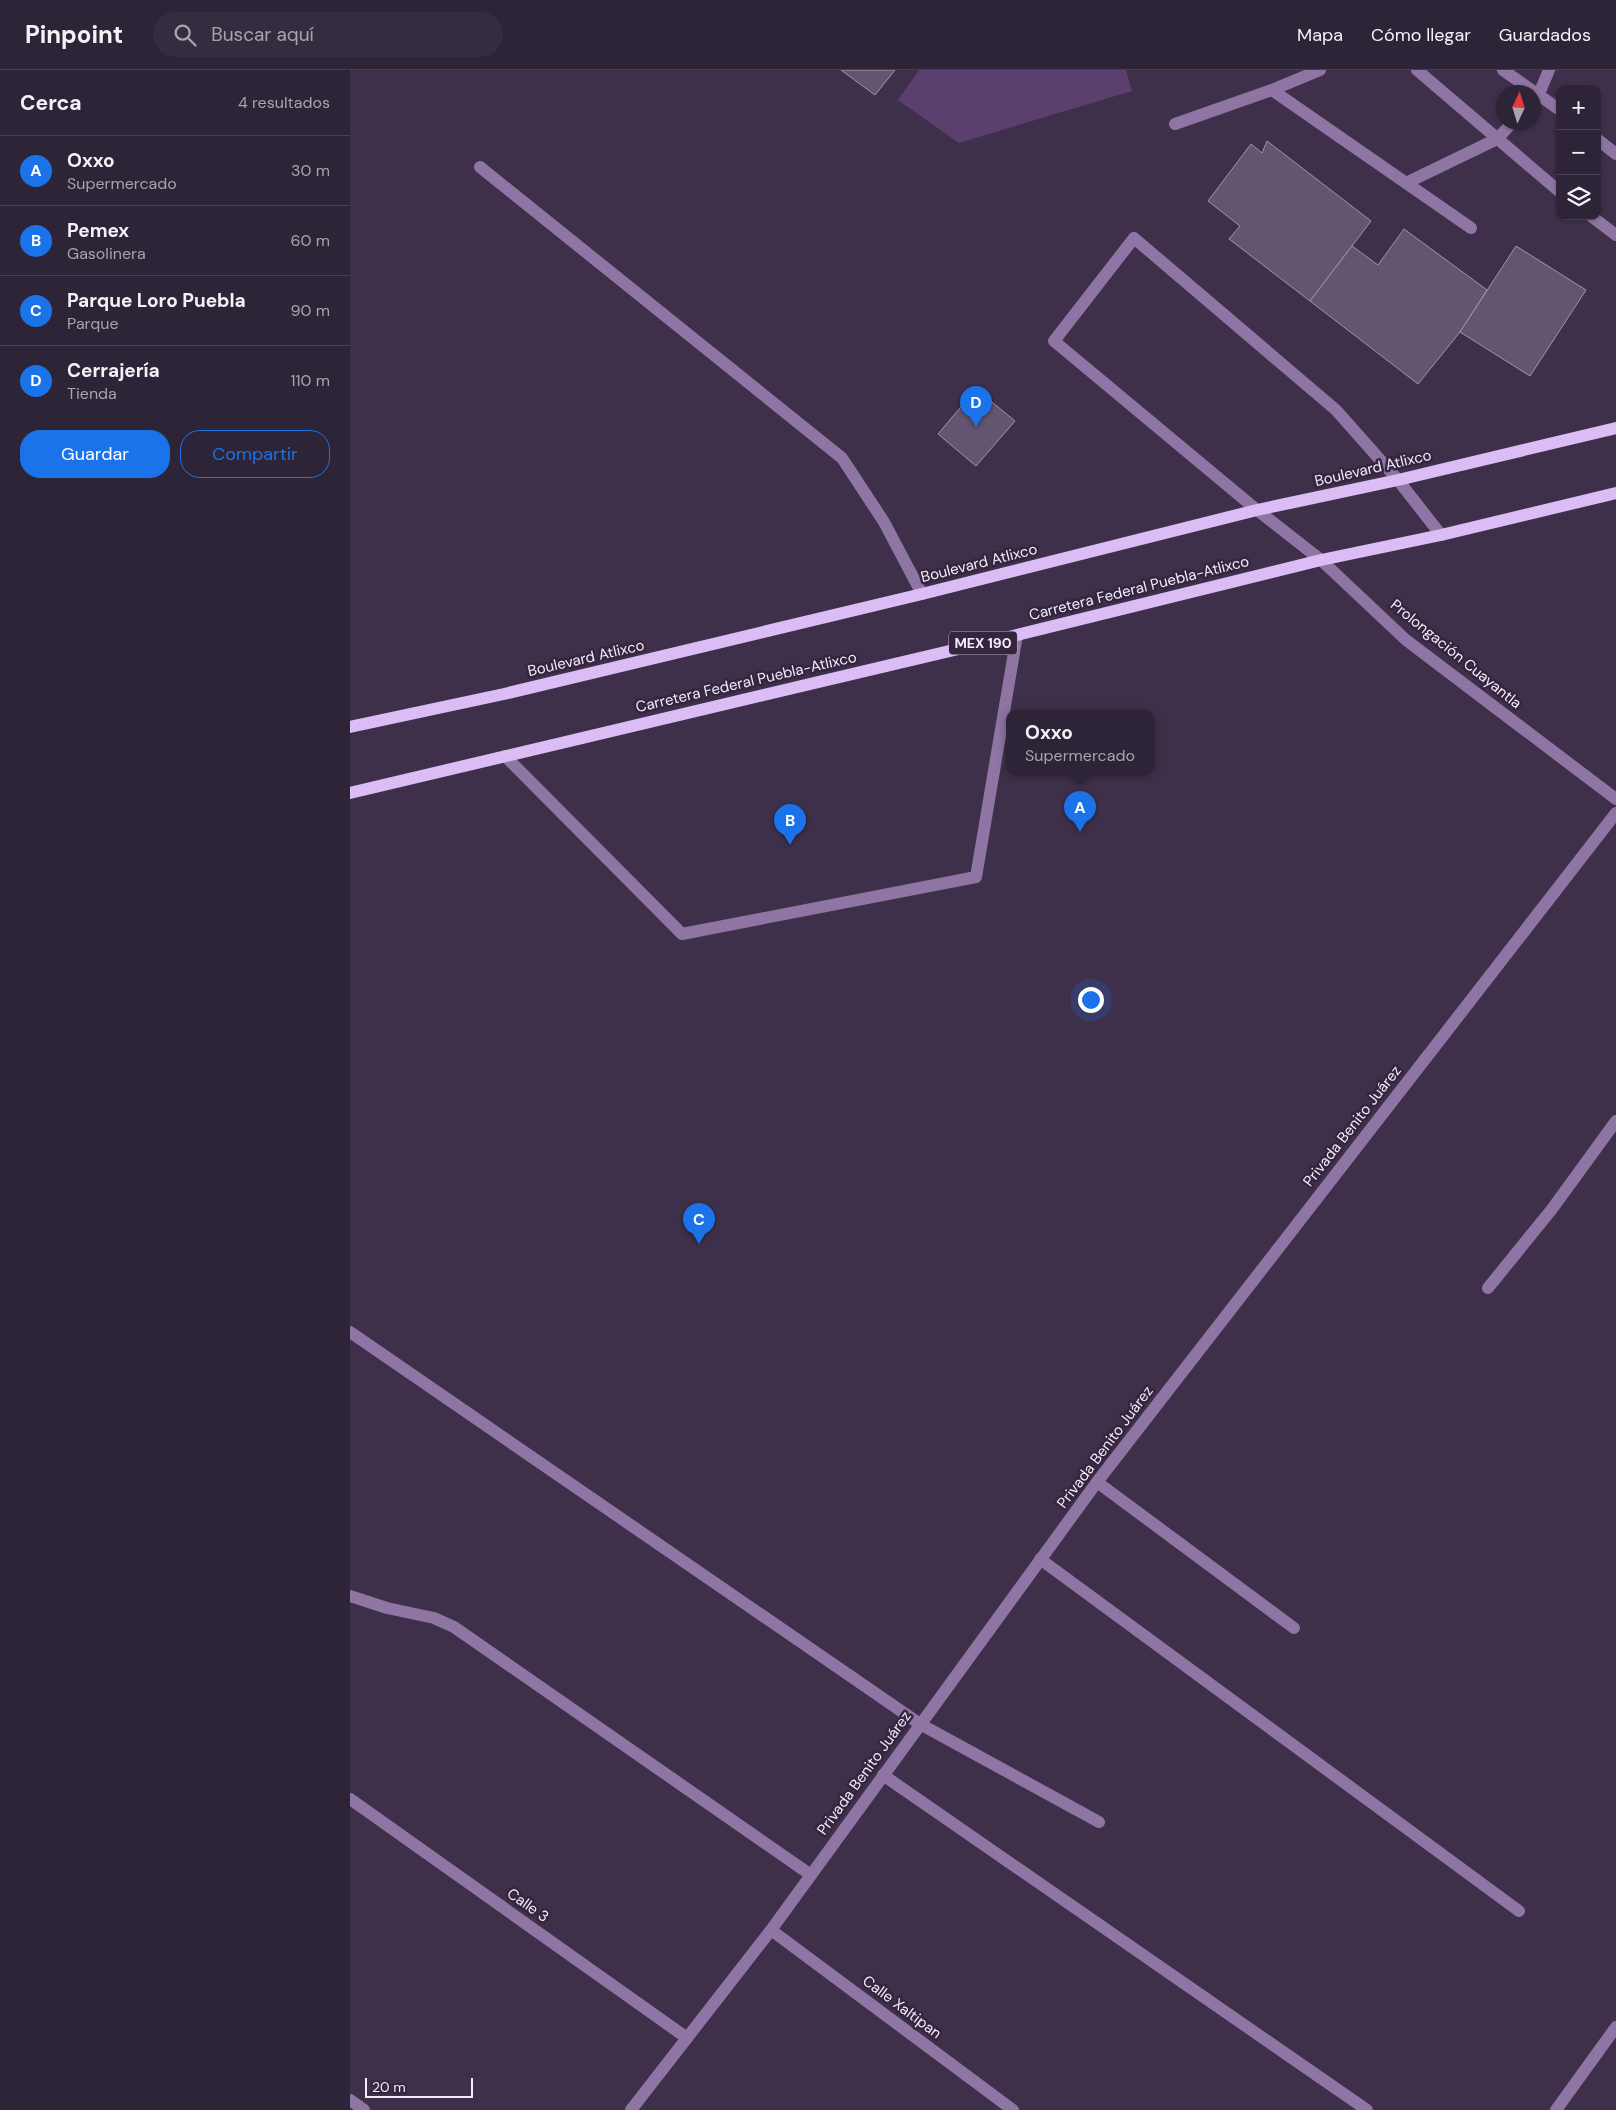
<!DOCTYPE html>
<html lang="es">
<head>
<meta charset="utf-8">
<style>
	body { margin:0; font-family:"DM Sans",sans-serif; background:#362c40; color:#f1f3f6 }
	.controls { position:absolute; right:15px; top:15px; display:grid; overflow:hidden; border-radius:10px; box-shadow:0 1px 4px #0004 }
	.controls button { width:45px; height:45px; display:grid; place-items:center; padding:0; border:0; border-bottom:1px solid #494153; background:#2e2438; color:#f1f3f6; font:25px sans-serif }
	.compass { position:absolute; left:1146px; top:15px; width:45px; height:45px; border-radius:50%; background:#2e2438; box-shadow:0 1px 4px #0004; rotate:4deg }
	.scale { position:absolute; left:15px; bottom:12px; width:108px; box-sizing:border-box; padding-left:5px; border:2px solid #f4ebfc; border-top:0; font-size:14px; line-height:18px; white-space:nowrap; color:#f4ebfc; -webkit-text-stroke:4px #34263f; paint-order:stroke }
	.you { position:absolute; left:740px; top:929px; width:18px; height:18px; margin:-12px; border:4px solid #fff; border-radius:50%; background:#1a73e8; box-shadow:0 0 0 8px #1a73e833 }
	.badge { display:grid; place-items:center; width:32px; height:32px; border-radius:50%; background:#1a73e8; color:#fff; font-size:16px; font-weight:700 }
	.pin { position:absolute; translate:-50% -41px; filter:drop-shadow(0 1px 2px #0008) }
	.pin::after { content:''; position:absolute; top:26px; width:18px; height:15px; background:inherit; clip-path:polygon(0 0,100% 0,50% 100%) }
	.popup { position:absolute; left:656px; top:640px; width:148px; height:65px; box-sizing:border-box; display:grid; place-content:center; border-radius:10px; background:#2e2438; filter:drop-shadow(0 1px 4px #0005); font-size:16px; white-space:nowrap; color:#a7a4ae }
	.popup b { font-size:19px; color:#f1f3f6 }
	.popup::after { content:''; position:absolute; left:50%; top:100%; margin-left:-10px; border:10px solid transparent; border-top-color:#2e2438 }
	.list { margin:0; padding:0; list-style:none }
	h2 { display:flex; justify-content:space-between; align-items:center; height:65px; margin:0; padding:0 20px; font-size:21px }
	h2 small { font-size:16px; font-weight:400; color:#a7a4ae }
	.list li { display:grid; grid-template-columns:32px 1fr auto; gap:15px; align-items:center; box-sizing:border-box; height:70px; padding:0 20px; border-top:1px solid #494153 }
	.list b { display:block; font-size:19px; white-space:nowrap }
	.list p { margin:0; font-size:16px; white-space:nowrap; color:#a7a4ae }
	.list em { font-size:16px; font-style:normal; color:#a7a4ae }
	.actions { display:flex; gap:10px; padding:15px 20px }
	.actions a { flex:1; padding:11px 0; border:1px solid #1a73e8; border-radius:20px; text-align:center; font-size:18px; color:#1a73e8 }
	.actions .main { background:#1a73e8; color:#fff }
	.icon { flex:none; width:28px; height:28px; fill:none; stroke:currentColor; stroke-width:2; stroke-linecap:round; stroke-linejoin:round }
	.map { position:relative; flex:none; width:1266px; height:2040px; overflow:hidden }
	header { display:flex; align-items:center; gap:30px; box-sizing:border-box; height:70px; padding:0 25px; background:#2e2438; border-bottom:1px solid #494153 }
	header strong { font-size:24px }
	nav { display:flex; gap:28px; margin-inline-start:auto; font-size:18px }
	.search { width:350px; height:45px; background:#362c40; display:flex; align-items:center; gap:12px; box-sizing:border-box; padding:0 18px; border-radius:28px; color:#a7a4ae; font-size:19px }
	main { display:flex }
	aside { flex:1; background:#2e2438 }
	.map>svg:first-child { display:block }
	.green { fill:#5a3f6f }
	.building { fill:#635470; stroke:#a292b0 }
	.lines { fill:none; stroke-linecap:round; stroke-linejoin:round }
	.minor { stroke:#8e75a3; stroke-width:12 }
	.major { stroke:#dbbcf5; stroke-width:12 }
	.labels { text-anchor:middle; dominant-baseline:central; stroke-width:5; stroke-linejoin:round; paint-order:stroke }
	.shield { fill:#34263f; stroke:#bab0c3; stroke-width:1 }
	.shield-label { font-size:14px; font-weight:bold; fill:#f4ebfc }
	.street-label { font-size:15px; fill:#f4ebfc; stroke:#34263f }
</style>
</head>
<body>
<header>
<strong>Pinpoint</strong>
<div class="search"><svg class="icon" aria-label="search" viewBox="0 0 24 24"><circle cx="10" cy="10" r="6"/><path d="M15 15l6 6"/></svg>Buscar aquí</div>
<nav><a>Mapa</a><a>Cómo llegar</a><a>Guardados</a></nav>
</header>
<main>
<aside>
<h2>Cerca<small>4 resultados</small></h2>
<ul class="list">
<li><span class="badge">A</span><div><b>Oxxo</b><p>Supermercado</p></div><em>30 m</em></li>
<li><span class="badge">B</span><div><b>Pemex</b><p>Gasolinera</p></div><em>60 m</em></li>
<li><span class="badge">C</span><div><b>Parque Loro Puebla</b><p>Parque</p></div><em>90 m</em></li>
<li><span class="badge">D</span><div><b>Cerrajería</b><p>Tienda</p></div><em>110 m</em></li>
</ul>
<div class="actions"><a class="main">Guardar</a><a>Compartir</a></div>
</aside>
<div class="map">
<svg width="1266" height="2040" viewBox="0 0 1266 2040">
	<rect width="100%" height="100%" fill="#3e304a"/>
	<path class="green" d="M569,0h207l6,21 -173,52 -61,-43z"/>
	<g class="building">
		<path d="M491,0h54l-20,25z"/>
		<path d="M917,71l104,80 -61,80 -81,-62 11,-13 -32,-25 43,-57 11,9z"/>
		<path d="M1054,159l83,61 -27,42 -42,52 -108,-83 42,-55 26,19z"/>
		<path d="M1166,176l70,44 -56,86 -70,-44z"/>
		<path d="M626,319l39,32 -39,45 -38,-32z"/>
	</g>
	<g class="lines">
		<g class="minor">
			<path d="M1067,0l143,122"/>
			<path d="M1153,0l57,40"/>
			<path d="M922,20l199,138"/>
			<path d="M1184,30l5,-6 10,-24"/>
			<path d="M825,54l97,-34 48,-20"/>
			<path d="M1247,69l19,15"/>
			<path d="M130,97l362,291 42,64 38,72"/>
			<path d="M1056,113l91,-44 16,-17"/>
			<path d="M1241,146l25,19"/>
			<path d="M1091,465l-43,-55 -62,-70 -202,-172 -80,103 203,169 64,50 85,80 210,159"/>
			<path d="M155,686l177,178 294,-57 41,-242"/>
			<path d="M1138,1218l64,-79 64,-88"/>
			<path d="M0,1262l570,392 179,98"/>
			<path d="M747,1412l197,146"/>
			<path d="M690,1489l479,352"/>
			<path d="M0,1526l37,12 47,10 20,9 357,248"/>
			<path d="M533,1705l484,335"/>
			<path d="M0,1729l337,239"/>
			<path d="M421,1860l242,180"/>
			<path d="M0,2030l14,10"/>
			<path d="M281,2040l140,-180 326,-448 519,-669"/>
			<path d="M1206,2040l60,-83"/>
		</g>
		<g class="major">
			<path d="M0,657l154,-33 418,-100 335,-84 141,-30 218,-52"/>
			<path d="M0,723l667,-158 304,-75 120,-25 175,-42"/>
		</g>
	</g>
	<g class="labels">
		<rect class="shield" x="599" y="561.5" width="68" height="23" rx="4"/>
		<g class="shield-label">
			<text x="633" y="573">MEX 190</text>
		</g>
		<g class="street-label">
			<text transform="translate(1023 398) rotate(-13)">Boulevard Atlixco</text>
			<text transform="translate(629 493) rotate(-14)">Boulevard Atlixco</text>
			<text transform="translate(789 518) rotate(-14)">Carretera Federal Puebla-Atlixco</text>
			<text transform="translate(1106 584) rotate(39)">Prolongación Cuayantla</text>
			<text transform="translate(236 588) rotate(-13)">Boulevard Atlixco</text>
			<text transform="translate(396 612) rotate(-13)">Carretera Federal Puebla-Atlixco</text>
			<text transform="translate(1002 1056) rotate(-52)">Privada Benito Juárez</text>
			<text transform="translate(755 1377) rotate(-53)">Privada Benito Juárez</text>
			<text transform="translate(514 1703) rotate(-54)">Privada Benito Juárez</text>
			<text transform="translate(178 1835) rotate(35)">Calle 3</text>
			<text transform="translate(552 1937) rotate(37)">Calle Xaltipan</text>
		</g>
	</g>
</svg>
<div class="controls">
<button>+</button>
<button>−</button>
<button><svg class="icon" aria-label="layers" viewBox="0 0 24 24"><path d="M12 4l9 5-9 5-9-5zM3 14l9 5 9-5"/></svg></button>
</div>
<svg class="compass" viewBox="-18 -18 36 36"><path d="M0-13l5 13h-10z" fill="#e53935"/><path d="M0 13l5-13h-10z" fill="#a7a4ae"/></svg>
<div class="scale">20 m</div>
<div class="you"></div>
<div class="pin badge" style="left:730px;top:762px">A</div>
<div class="popup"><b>Oxxo</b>Supermercado</div>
<div class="pin badge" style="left:440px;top:775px">B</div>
<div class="pin badge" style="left:349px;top:1174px">C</div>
<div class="pin badge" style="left:626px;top:357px">D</div>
</div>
</main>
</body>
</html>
